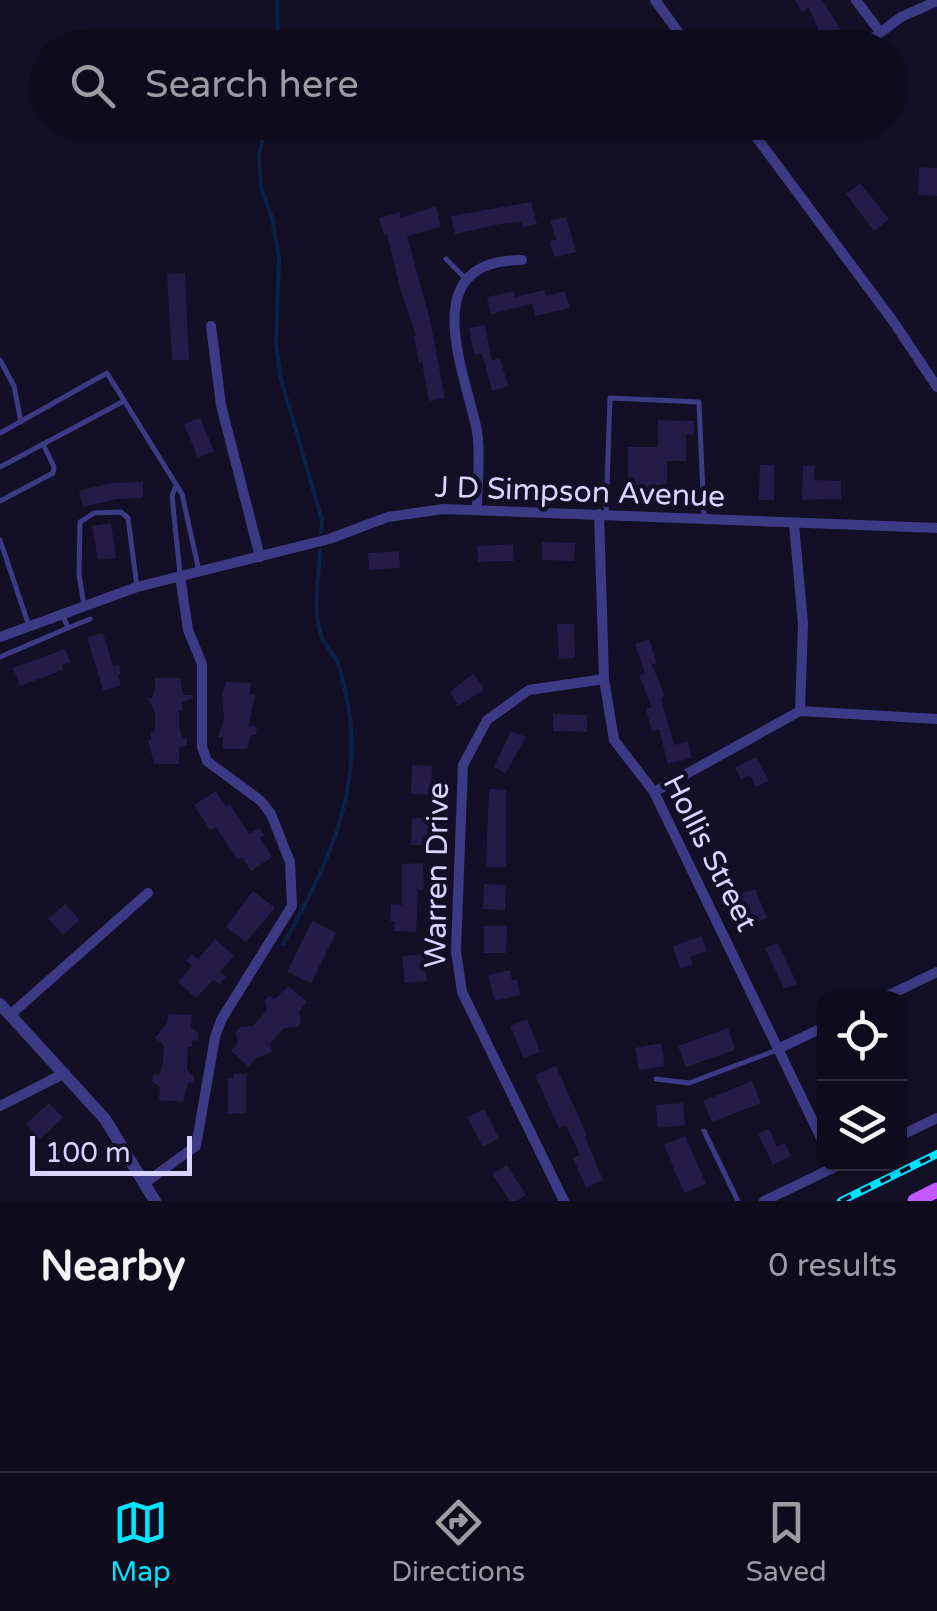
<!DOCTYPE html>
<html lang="en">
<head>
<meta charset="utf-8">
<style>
	body { margin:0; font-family:"Varela Round",sans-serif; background:#171425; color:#f1f3f6 }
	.controls { position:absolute; right:30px; bottom:30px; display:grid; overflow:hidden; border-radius:20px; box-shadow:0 2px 8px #0004 }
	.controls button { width:90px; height:90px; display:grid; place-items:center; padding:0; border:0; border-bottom:2px solid #2e2b3b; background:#0e0b1c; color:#f1f3f6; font:50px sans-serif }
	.scale { position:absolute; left:30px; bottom:25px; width:162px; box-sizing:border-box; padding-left:10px; border:5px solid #d9d4ff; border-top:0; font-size:28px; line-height:35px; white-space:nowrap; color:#d9d4ff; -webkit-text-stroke:8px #130f26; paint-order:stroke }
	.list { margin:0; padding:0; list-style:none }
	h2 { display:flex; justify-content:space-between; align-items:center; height:130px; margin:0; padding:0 40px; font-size:42px }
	h2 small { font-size:32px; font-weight:400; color:#9b9ba3 }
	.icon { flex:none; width:55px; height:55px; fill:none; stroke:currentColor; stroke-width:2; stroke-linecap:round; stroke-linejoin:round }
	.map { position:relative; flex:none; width:937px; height:1201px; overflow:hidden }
	.search { position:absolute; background:#0e0b1c; box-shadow:0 2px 8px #0004; left:30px; right:30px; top:30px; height:110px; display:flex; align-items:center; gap:25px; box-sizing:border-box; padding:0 35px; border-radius:55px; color:#9b9ba3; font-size:38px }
	.sheet { height:270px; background:#0e0b1c }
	nav { display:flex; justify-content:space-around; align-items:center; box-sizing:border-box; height:140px; border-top:2px solid #2e2b3b; background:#0e0b1c; font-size:28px; color:#9b9ba3 }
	nav a { display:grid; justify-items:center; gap:5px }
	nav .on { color:#00e5ff }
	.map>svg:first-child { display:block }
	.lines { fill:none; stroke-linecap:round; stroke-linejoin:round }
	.stream { stroke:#0c2248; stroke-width:4 }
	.building { fill:#241b47 }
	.service { stroke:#3d3a85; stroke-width:5 }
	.minor { stroke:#3d3a85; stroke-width:10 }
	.tertiary { stroke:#3d3a85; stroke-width:12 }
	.primary { stroke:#c25bff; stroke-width:15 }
	.rail-casing { stroke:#00e5ff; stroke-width:8 }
	.rail { stroke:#130f26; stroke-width:4; stroke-dasharray:11; stroke-linecap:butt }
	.labels { text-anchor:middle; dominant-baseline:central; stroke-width:9; stroke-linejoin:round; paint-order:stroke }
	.street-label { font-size:30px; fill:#d9d4ff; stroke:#130f26 }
</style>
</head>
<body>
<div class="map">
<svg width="937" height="1201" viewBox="0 0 937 1201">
	<rect width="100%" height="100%" fill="#130f26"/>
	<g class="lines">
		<g class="stream">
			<path d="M277,0l1,48"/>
			<path d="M266,122l-7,33 2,32 11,31 7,40 -3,88 5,33 41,141 -1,12"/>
			<path d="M283,944c42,-72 81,-154 65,-239 -3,-13 -5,-32 -11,-44 -5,-10 -13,-16 -16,-26 -9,-25 -2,-58 -1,-84"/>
		</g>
	</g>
	<g class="building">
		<path d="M795,0h27l23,36 -20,9 -16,-37 -7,4z"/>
		<path d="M919,167l18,1v28l-19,-1z"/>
		<path d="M860,183l29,36 -15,12 -28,-37z"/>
		<path d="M531,202l6,22 -15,3 -1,-5 -20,2 -46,10 -4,-18z"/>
		<path d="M436,206l5,21 -34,9 23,84 15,78 -16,3 -7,-39 -3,1 -5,-27 2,-1 -16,-47 -13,-54 -3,1 -5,-17 21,-6 1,6z"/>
		<path d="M566,217l10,35 -22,5 -4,-16 6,-1 -6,-19z"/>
		<path d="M185,273l4,87h-17l-5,-86z"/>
		<path d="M545,290l1,6 19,-5 5,17 -35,8 -3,-12 -41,10 -4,-17 27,-6 1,6z"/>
		<path d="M485,325l7,36 8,-3 8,28 -16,5 -10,-38 -8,2 -5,-27z"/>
		<path d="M200,418l14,33 -16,7 -14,-34z"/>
		<path d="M658,420l36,1v14l-8,-1v27h-19v27h-39v-41h30z"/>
		<path d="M760,465h14v35h-15z"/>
		<path d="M803,465l12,1 -1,14 27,1v18l-39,1z"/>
		<path d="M143,482v16l-26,1 -34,8 -4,-16 32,-8z"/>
		<path d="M111,523l5,35 -18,2 -6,-34z"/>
		<path d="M542,542l33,1 -1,18 -32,-1z"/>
		<path d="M513,544l1,17 -36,1 -1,-16z"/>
		<path d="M399,551l1,17 -31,2 -1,-17z"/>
		<path d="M557,624h17l1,34 -16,1z"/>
		<path d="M103,633l10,33 6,-1 2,9 -3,1 3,10 -18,6 -16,-54z"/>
		<path d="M649,639l8,24 -5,2 13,31 -4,2 13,47 14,-4 4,17 -24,6 -9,-35 -7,2 -6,-22 6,-2 -13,-32 6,-2 -10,-29z"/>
		<path d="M65,649l5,13 -8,3 1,5 -43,16 -7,-18z"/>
		<path d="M474,673l10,17 -26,16 -8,-14z"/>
		<path d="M155,678h25l3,17h10v3l-11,5v7l-3,1v18l4,9h4v7l-8,3v16h-25l-6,-24h3v-7l4,-1v-19l-7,-15h4l3,-9z"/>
		<path d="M226,682l25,1 -1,11h5l-6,31 8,2 -1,8h-5l-4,14h-24v-12h-5l6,-18 -2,-25z"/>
		<path d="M553,714l34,1v17l-34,-1z"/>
		<path d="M511,731l15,6 -20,36 -12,-6z"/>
		<path d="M756,757l13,24 -13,6 -6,-12 -9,4 -6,-12z"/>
		<path d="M412,765l20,1 -1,29 -20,-1z"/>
		<path d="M489,789l17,1v77h-20z"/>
		<path d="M216,791l10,15 4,-2 19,30 10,-6 5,7 -4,3 12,19 -21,14 -9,-14 -4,3 -22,-33 -6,3 -16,-25z"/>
		<path d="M412,818l20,1v26h-21z"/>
		<path d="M423,863l1,27h-6l-2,42 -22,-1 1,-10h-5l1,-17 11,1v-41z"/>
		<path d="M484,884l22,1 -1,25 -22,-1z"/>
		<path d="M755,889l12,29 -17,7 -12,-30z"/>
		<path d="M253,891l22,17 -29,34 -20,-15z"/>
		<path d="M65,904l15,16 -17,15 -15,-16z"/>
		<path d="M312,921l24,12 -25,50 -24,-11z"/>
		<path d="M484,926h23l-1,27h-22z"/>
		<path d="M702,936l5,15 -17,6 3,7 -13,5 -7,-23z"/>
		<path d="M215,939l19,17 -14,16 6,5 -7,7 -5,-5 -18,19 -18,-16 14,-16 -6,-5 6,-7 6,5z"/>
		<path d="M778,943l19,41 -13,5 -19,-41z"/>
		<path d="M424,954l3,27 -22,2 -3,-27z"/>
		<path d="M510,970l2,10 5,-1 3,16 -25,6 -7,-26z"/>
		<path d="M289,986l18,16 -8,10 2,10 -4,5 -13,1 -14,15 2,9 -16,6 -7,9 -18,-16 7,-9 -2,-10 5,-5 12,-1 14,-16 -2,-10 5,-5 4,4z"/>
		<path d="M168,1014l24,1 -1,12 7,6v8l-6,-1v7h-4l-1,23 7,6v7l-6,-1 -5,20 -24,-2 1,-13 -8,-5 1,-8 6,1 4,-11 1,-19 -9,-7 12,-15z"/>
		<path d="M527,1019l13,33 -16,6 -14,-32z"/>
		<path d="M728,1028l7,22 -49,17 -8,-21z"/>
		<path d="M661,1043l4,23 -26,4 -4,-22z"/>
		<path d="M556,1066l31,70 -2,1 18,43 -17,8 -13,-30 7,-3 -14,-30 -7,3 -24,-53z"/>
		<path d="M234,1074h12v39l-18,1v-36h6z"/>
		<path d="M752,1081l9,22 -49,19 -9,-21z"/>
		<path d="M49,1103l14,15 -23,21 -14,-15z"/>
		<path d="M683,1103l2,22 -27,3 -2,-23z"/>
		<path d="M484,1109l15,29 -16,9 -16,-30z"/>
		<path d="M769,1129l8,18 8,-4 6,13 -18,9 -15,-31z"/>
		<path d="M685,1136l21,48 -22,9 -20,-48z"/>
		<path d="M507,1165l19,30 -10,6h-6l-18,-27z"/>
	</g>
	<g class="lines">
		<g class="service">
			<path d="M446,259l20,20"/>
			<path d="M0,360l14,26 7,36"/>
			<path d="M0,433l107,-60 75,121 17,77"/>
			<path d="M0,467l124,-66"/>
			<path d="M175,488l-3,8 8,78"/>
			<path d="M0,501l53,-28 1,-6 -11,-23"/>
			<path d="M606,515l4,-117 89,4 5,116"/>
			<path d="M0,540l29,86"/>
			<path d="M84,606l-5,-32 1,-52 14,-9 27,-1 7,6 9,69"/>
			<path d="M68,628l22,-9"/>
			<path d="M0,657l68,-29 -5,-12"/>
			<path d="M656,1079l33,4 88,-33"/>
			<path d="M704,1131l34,70"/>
		</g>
		<g class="minor">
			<path d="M655,0l35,48"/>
			<path d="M856,0l24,32"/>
			<path d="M860,48l41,-31 36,-16"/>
			<path d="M745,122l148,199 44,66"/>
			<path d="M754,134l15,-12"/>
			<path d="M211,326l10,79 39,152"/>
			<path d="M477,509c0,-25 4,-53 0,-78 -12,-60 -63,-171 45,-171"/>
			<path d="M599,514l5,165 10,61 40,52 170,352"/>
			<path d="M794,524l9,100 -3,87"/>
			<path d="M0,637l137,-50 192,-48 59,-22 55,-8 494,19"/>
			<path d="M654,792l146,-81 137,8"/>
			<path d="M883,998l54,-26"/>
			<path d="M10,1015l138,-122"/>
			<path d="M780,1048l44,-21"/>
			<path d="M0,1106l65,-33"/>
			<path d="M900,1136l37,-18"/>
			<path d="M145,1183l51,-37 19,-109 6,-17 71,-114 -2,-44 -19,-48 -10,-13 -54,-40 -5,-14v-83l-14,-34 -8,-54"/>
			<path d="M564,1201l-102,-209 -6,-41 7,-186 24,-45 42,-30 75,-11"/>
			<path d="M764,1201l77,-37"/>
		</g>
		<path class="tertiary" d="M0,1004l105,115 50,82"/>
		<path class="primary" d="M915,1201l22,-11"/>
		<g class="rail-casing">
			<path id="rail" d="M841,1201l96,-47"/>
		</g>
		<use href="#rail" class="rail"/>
	</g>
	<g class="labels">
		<g class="street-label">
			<text transform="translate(580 492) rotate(2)">J D Simpson Avenue</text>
			<text transform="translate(710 853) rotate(63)">Hollis Street</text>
			<text transform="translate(437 875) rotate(-89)">Warren Drive</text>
		</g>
	</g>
</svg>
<div class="controls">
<button><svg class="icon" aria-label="locate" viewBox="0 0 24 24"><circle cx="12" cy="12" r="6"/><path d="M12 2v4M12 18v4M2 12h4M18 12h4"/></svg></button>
<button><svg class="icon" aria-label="layers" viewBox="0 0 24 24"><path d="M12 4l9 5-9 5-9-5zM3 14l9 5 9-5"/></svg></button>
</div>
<div class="scale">100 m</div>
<div class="search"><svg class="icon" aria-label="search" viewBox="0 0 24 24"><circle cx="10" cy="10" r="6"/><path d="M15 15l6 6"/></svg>Search here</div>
</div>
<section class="sheet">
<h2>Nearby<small>0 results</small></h2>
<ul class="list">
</ul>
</section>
<nav>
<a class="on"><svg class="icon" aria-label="map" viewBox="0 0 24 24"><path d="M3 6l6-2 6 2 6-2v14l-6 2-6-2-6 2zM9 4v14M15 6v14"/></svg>Map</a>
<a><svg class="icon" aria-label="directions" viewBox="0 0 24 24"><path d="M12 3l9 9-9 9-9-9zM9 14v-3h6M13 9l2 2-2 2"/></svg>Directions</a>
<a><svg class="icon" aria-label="saved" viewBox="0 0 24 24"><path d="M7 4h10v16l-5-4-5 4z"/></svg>Saved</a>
</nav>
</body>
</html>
